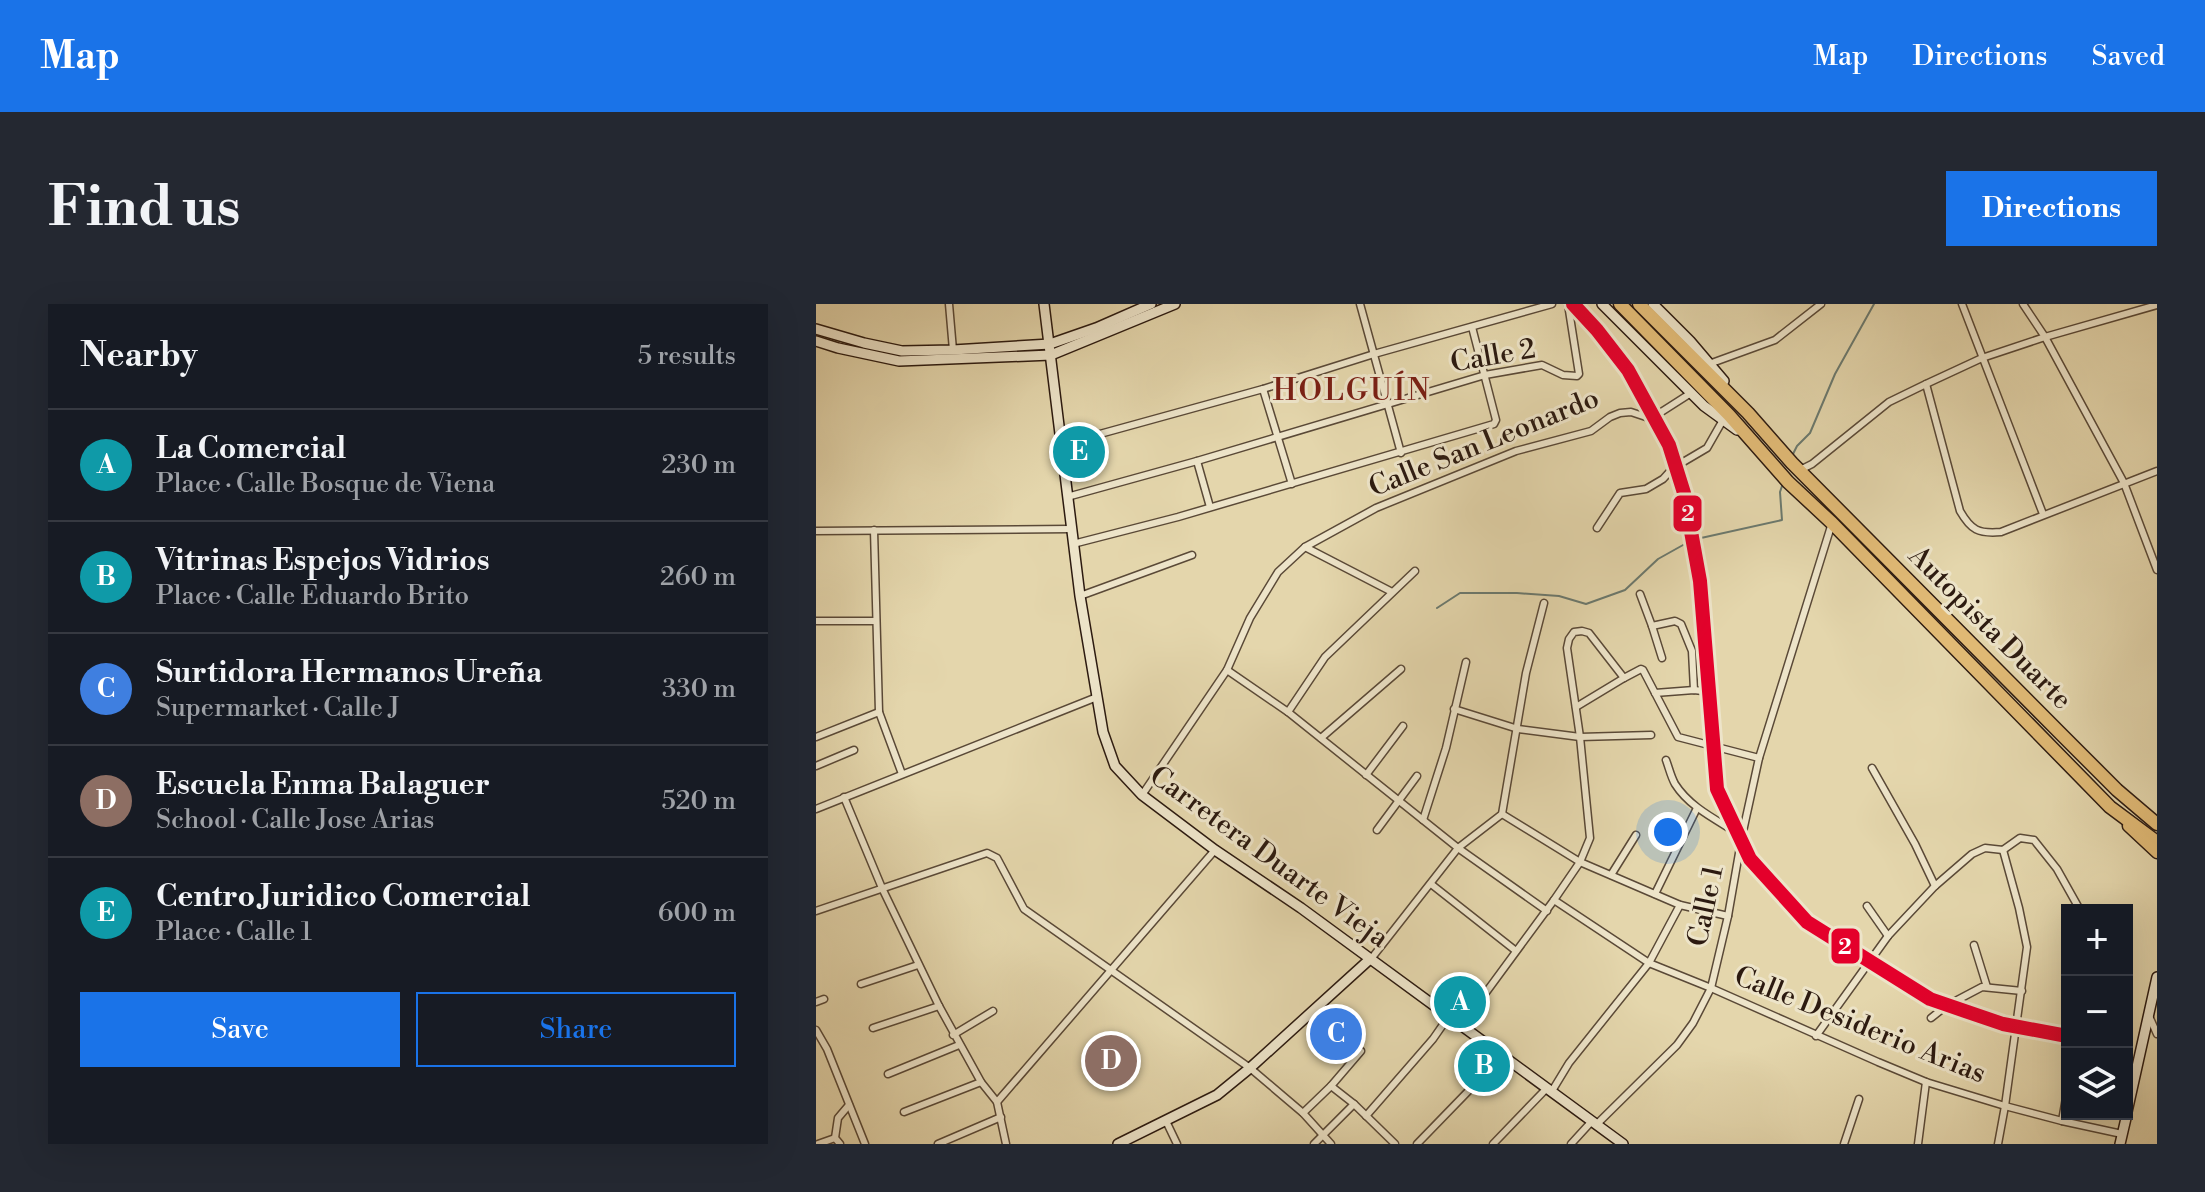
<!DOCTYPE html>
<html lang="en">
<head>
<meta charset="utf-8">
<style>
	body { margin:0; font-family:"Libre Bodoni",serif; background:#242831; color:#f1f3f6 }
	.controls { position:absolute; right:24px; bottom:24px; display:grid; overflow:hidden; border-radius:0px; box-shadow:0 8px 32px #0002 }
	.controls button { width:72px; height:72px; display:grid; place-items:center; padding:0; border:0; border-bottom:2px solid #363941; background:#171b24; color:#f1f3f6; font:40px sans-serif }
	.you { position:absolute; left:852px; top:528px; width:28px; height:28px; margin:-20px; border:6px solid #fff; border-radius:50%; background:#1a73e8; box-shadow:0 0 0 12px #1a73e833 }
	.badge { display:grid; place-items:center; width:52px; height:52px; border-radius:50%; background:#1a73e8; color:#fff; font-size:26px; font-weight:700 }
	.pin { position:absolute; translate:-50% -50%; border:4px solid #fff; box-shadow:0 2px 8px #0006 }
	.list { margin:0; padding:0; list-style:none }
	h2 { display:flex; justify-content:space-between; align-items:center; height:104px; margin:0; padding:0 32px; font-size:34px }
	h2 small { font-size:26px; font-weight:400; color:#9ea1a6 }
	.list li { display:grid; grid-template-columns:52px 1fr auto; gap:24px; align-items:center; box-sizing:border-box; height:112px; padding:0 32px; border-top:2px solid #363941 }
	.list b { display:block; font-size:30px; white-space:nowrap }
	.list p { margin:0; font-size:26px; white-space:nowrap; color:#9ea1a6 }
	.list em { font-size:26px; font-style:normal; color:#9ea1a6 }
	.actions { display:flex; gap:16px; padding:24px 32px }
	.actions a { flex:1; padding:18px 0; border:2px solid #1a73e8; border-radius:0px; text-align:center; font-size:28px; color:#1a73e8 }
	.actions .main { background:#1a73e8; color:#fff }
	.icon { flex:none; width:44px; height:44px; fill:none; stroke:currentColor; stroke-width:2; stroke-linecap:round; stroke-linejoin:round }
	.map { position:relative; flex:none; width:1341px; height:840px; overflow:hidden; border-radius:0px }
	header { display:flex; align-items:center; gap:48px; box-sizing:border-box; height:112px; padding:0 40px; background:#1a73e8; color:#fff }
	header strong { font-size:38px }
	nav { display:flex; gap:44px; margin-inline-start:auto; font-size:28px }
	.intro { display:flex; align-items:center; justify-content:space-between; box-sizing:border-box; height:192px; padding:0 48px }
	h1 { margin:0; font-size:56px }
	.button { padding:20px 36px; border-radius:0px; background:#1a73e8; color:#fff; font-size:28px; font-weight:700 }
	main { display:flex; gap:48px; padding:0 48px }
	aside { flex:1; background:#171b24; border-radius:0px; box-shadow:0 8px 32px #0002 }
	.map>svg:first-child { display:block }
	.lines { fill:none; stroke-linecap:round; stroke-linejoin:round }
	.stream { stroke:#6b796e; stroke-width:2 }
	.street-casing { stroke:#5a4937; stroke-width:9 }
	.secondary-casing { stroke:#2c1a10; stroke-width:12 }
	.primary-casing { stroke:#2c1a10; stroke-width:13 }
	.highway-casing { stroke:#2c1a10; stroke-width:15 }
	.street { stroke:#ede4c9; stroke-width:6 }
	.secondary { stroke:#ede4c9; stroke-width:9 }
	.primary { stroke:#e2bb76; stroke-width:10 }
	.highway { stroke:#e2bb76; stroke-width:12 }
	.metro-1-casing { stroke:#ede4c9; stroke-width:20 }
	.metro-1 { stroke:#e4002b; stroke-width:14 }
	.labels { text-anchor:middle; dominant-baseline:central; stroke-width:6; stroke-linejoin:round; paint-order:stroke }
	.street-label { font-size:28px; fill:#2c1a10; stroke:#ede4c9 }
	.neighbourhood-label { font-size:30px; letter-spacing:2px; fill:#7a1f14; stroke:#ede4c9 }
	.line-badge { stroke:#ede4c9; stroke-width:3 }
	.badge-label { font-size:22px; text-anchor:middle; font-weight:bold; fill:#fff }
</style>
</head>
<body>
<header>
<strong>Map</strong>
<nav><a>Map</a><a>Directions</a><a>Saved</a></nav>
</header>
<div class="intro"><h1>Find us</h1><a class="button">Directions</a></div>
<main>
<aside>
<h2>Nearby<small>5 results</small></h2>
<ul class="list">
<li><span class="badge" style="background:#0f9aa8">A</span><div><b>La Comercial</b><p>Place · Calle Bosque de Viena</p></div><em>230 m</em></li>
<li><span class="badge" style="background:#0f9aa8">B</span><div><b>Vitrinas Espejos Vidrios</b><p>Place · Calle Eduardo Brito</p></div><em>260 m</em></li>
<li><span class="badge" style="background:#3f7fe0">C</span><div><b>Surtidora Hermanos Ureña</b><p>Supermarket · Calle J</p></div><em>330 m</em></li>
<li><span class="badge" style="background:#8d6e63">D</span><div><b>Escuela Enma Balaguer</b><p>School · Calle Jose Arias</p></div><em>520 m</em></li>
<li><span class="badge" style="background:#0f9aa8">E</span><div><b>Centro Juridico Comercial</b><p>Place · Calle 1</p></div><em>600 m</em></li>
</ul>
<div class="actions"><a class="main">Save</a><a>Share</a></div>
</aside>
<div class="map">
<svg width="1341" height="840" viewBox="0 0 1341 840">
	<rect width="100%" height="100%" fill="#e4d6ac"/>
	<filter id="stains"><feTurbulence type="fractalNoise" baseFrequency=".0025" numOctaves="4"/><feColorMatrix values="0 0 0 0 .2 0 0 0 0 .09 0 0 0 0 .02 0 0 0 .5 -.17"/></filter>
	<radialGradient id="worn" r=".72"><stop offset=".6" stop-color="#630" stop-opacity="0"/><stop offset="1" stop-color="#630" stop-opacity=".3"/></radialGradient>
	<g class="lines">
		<g class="stream">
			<path d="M977,150l4,-8 13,-13 25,-59 39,-70"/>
			<path d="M621,304l23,-15h57l42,3 27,8 39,-14 33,-31 34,-19 90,-20 -2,-28 3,-9"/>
		</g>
		<g class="street-casing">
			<g id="street">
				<path d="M133,0l4,46"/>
				<path d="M544,0l41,149"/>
				<path d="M1146,0l81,210"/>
				<path d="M1207,0l22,33 79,146 33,87"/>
				<path d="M893,60l66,-24 46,-36"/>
				<path d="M1110,80l34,127c11,19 18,23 41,21l156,-61"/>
				<path d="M447,85l29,95"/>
				<path d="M244,141l203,-56 111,-35 178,-50"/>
				<path d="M381,157l13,46"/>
				<path d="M984,166l12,-6 77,-62 37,-18 56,-26 63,-21 112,-32"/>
				<path d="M251,193l130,-36 288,-86 57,-10 21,10 14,1 2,-2 -11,-70"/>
				<path d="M781,224l23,-35 26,-4 17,-10 10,-11 34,-20 16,-28"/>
				<path d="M58,226l5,182 23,62"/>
				<path d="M0,227l255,-2"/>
				<path d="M257,240l105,-27 316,-93 2,-4 -24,-93"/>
				<path d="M489,243l87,45"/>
				<path d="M824,290l12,32 23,-5 6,3 11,27 2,39"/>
				<path d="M264,292l112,-41"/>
				<path d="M0,317h60"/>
				<path d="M836,322l10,32"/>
				<path d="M411,366l61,42 170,136 89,63"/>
				<path d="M839,389l39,-3 17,2 2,4 4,52"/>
				<path d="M760,403l48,-29"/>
				<path d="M638,405l64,20 62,8 71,-2"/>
				<path d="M472,408l37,-55 90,-86"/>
				<path d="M0,433l63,-25"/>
				<path d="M505,434l80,-69"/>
				<path d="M850,456c3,8 5,17 9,24 15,24 44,37 67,52"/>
				<path d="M0,462l38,-16"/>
				<path d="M1056,464l43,76 20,42"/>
				<path d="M550,471l37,-49"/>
				<path d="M326,491l85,-125 23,-52 28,-46 27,-25 71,-39 140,-57 75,-20 19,-14 10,-4 11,-1 15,5 9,-1 36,-23"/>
				<path d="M28,493l38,91 57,118 42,76 16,20 9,42"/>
				<path d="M0,505l281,-112"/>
				<path d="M686,510l78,48 100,43 48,11"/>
				<path d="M607,516l23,-72 20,-86"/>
				<path d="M561,526l40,-54"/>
				<path d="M1187,546l17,-12 14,2 23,29 23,41"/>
				<path d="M795,571l25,-40"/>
				<path d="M615,580l85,67"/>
				<path d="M839,590l42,-86"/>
				<path d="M738,596l95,63 62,25 167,74 48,20 79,24 57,15 60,13"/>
				<path d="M1051,602l21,30"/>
				<path d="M0,607l171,-58 10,5 27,51 226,159 53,45 28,31"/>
				<path d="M1158,641l13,42"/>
				<path d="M555,655l87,-111 44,-34 24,-141 18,-70"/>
				<path d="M45,680l57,-19"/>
				<path d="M0,698l8,-3"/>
				<path d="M1333,712l8,18"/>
				<path d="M1115,714l15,-12 36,-19 40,4"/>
				<path d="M646,721l92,-125 26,-38 10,-24 -10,-101 -13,-89 2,-9 5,-7 8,-1 7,2 35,45 17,-9 2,1 35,67 81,21"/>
				<path d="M57,724l66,-22"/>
				<path d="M0,726l11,19 38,95"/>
				<path d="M137,731l40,-24"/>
				<path d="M1000,732l72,-100 47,-50 37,-32 13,-6 18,2"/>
				<path d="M72,770l71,-29"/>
				<path d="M515,782l23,18 41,40"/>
				<path d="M736,787l17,-28 80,-100 31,-58"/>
				<path d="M181,798l218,-252"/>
				<path d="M88,808l77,-30"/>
				<path d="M487,809l28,-27 30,-35"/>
				<path d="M550,812l67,-77 16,-23"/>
				<path d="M350,817l11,23"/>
				<path d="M1246,817l5,-29"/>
				<path d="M781,820l80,-79 16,-22 18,-35 17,-72 14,-80 17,-78 73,-235"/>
				<path d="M2,840l17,-6"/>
				<path d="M24,840l-5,-6 3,-20 11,-13"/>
				<path d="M122,840l63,-27"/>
				<path d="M498,840l40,-40"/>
				<path d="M601,840l64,-66 20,-24"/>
				<path d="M677,840l54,-56"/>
				<path d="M755,840l21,-23"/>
				<path d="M1028,840l15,-45"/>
				<path d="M1102,840l8,-62"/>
				<path d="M1182,840l7,-38 22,-159 -8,-39 -16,-58"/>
			</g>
		</g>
		<g class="secondary-casing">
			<g id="secondary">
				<path d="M228,0l36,292 23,136 12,34 27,29 73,55 86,58 322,236"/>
				<path d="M786,0l102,102 33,24"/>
				<path d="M837,0l37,37 34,40"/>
				<path d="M0,25l48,14 38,8 51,-1 97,-6 46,-16 55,-24"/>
				<path d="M0,37l22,7 61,13 152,-6 124,-51"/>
				<path d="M1311,808l30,-135"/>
				<path d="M302,840l99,-49 33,-27 120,-109"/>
				<path d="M1304,840l7,-30"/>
			</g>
		</g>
		<g class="primary-casing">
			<path id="primary" d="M1312,522l29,27"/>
		</g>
		<g class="highway-casing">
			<g id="highway">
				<path d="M804,0l109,111 59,67 44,41 278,284 47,35"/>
				<path d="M823,0l109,109 44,50 270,272 55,55 40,34"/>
			</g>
		</g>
		<use href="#street" class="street"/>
		<use href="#secondary" class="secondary"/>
		<use href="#primary" class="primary"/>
		<use href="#highway" class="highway"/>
		<g class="metro-1-casing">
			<path id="metro-1" d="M757,0l24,26 31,40 41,75 15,48 16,88 17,208 33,70 57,63 123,77 73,25 64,12"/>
		</g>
		<use href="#metro-1" class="metro-1"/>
	</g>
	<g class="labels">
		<g class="street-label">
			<text transform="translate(677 52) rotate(-10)">Calle 2</text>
			<text transform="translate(668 139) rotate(-22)">Calle San Leonardo</text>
			<text transform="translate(1174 324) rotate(45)">Autopista Duarte</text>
			<text transform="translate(453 553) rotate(36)">Carretera Duarte Vieja</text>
			<text transform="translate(890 602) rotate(-78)">Calle 1</text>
			<text transform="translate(1044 721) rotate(22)">Calle Desiderio Arias</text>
		</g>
		<g class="neighbourhood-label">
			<text x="536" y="87">HOLGUÍN</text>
		</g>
	</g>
	<g class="line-badge">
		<rect x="856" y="190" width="31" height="39" rx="8" fill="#e4002b"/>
		<rect x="1014" y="623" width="31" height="38" rx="8" fill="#e4002b"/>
	</g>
	<g class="badge-label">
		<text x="872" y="217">2</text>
		<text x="1029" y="650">2</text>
	</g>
	<rect width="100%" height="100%" filter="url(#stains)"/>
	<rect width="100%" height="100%" fill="url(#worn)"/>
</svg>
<div class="controls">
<button>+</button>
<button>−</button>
<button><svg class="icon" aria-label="layers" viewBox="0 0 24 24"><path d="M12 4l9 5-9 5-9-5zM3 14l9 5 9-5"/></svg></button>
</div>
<div class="you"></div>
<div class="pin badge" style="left:644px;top:698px;background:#0f9aa8">A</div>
<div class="pin badge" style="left:668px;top:762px;background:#0f9aa8">B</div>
<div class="pin badge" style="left:520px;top:730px;background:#3f7fe0">C</div>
<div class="pin badge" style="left:295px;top:757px;background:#8d6e63">D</div>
<div class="pin badge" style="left:263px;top:148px;background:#0f9aa8">E</div>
</div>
</main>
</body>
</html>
